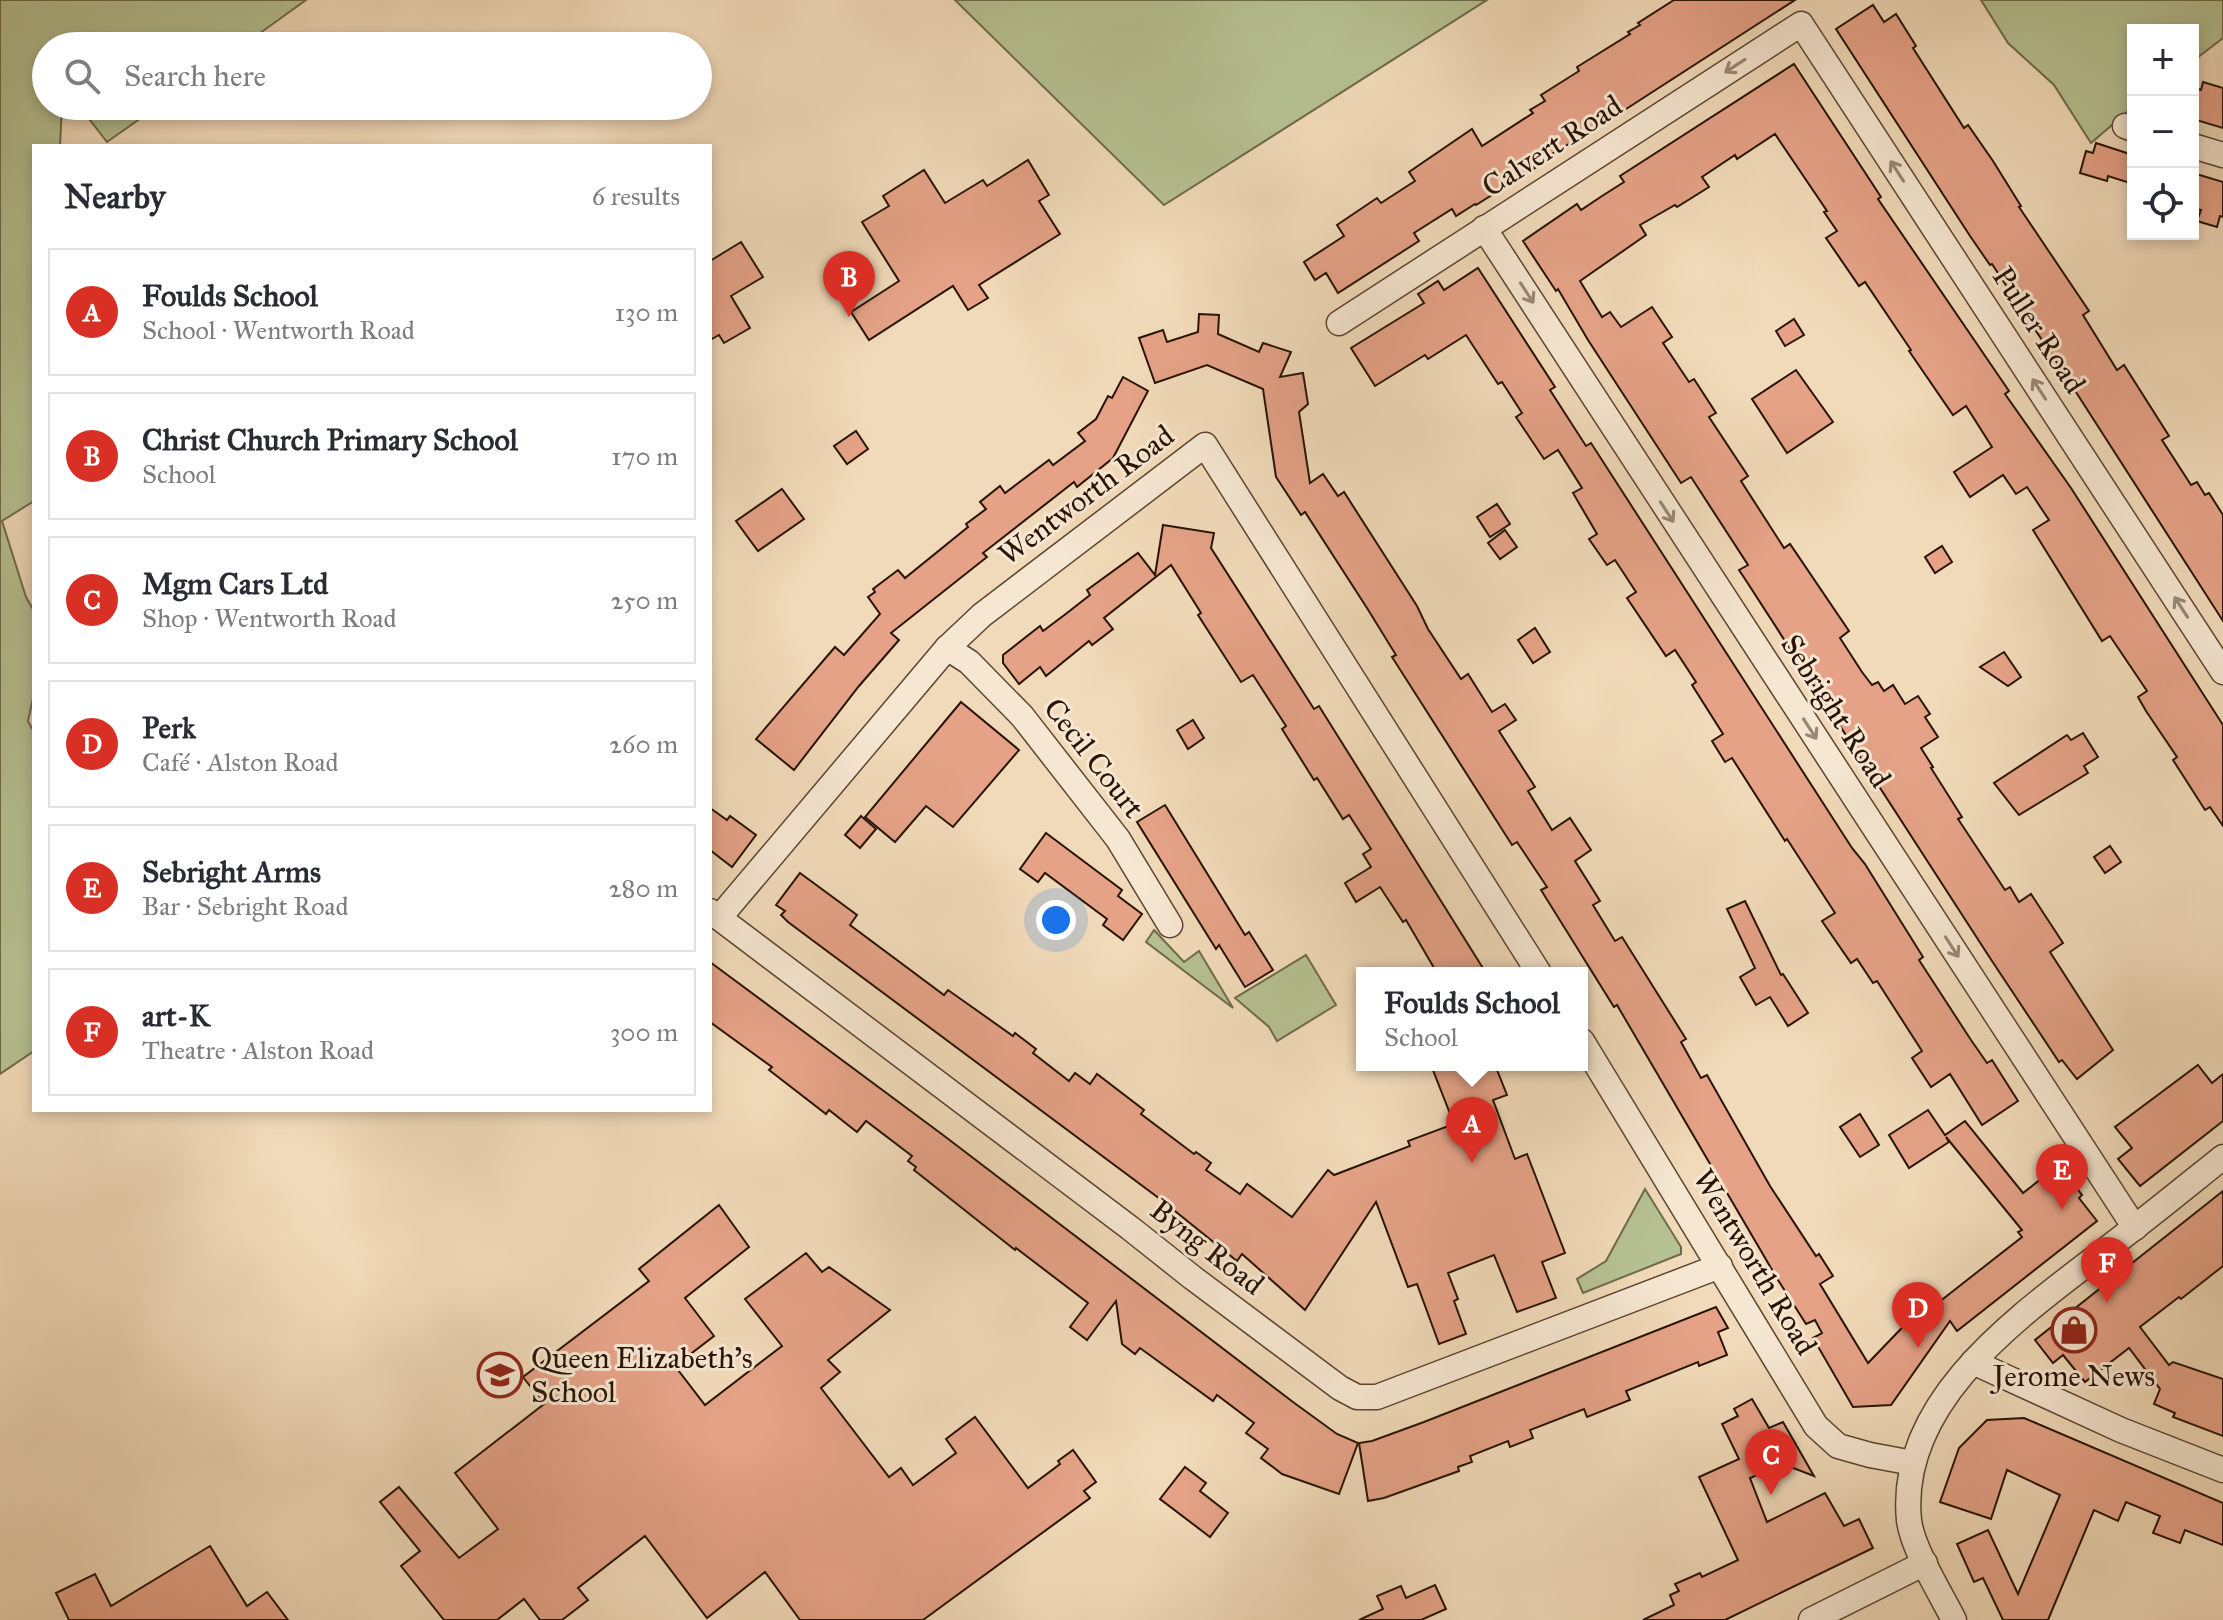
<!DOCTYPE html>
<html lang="en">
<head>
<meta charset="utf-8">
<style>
	body { margin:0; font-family:"IM FELL Great Primer",serif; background:#f7f7f7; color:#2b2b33 }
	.controls { position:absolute; right:24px; top:24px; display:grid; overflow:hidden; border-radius:0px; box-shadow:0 4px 12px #0003 }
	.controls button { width:72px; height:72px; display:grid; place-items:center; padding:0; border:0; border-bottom:2px solid #e1e1e2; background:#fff; color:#2b2b33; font:40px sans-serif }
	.you { position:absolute; left:1056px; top:920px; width:28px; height:28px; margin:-20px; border:6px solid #fff; border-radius:50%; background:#1a73e8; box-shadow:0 0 0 12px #1a73e833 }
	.badge { display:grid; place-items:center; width:52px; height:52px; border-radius:50%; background:#d93025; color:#fff; font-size:26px; font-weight:700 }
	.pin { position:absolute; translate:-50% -66px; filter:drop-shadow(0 2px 4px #0008) }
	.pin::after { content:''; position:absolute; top:42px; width:28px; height:24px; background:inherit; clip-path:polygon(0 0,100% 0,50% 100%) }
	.popup { position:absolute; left:1356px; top:967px; width:232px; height:104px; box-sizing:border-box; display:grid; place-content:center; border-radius:0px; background:#fff; filter:drop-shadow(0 2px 6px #0005); font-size:26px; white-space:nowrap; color:#7c7c81 }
	.popup b { font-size:30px; color:#2b2b33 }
	.popup::after { content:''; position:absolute; left:50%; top:100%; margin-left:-16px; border:16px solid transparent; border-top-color:#fff }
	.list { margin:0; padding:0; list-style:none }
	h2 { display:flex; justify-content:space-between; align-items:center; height:104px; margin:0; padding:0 32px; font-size:34px }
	h2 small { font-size:26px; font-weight:400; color:#7c7c81 }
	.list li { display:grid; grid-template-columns:52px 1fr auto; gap:24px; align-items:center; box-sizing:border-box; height:128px; margin:0 16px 16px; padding:0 16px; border:2px solid #e1e1e2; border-radius:0px }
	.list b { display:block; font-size:30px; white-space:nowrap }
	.list p { margin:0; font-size:26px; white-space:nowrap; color:#7c7c81 }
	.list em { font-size:26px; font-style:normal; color:#7c7c81 }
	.icon { flex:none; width:44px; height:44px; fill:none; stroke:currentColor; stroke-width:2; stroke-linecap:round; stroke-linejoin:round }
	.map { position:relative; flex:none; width:2223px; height:1620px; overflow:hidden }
	.search { position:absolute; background:#fff; box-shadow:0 4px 12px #0003; left:32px; top:32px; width:680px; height:88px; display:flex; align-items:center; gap:20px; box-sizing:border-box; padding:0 28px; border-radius:44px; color:#7c7c81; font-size:30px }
	.panel { position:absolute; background:#fff; box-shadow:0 4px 12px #0003; left:32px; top:144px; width:680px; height:968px; border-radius:0px }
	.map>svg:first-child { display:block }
	.green { fill:#b6c192; stroke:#6f6a4b; stroke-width:2 }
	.building { fill:#e5a287; stroke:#281304; stroke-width:2 }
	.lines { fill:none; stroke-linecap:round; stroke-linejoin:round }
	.street-casing { stroke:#5a4531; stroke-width:27 }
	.street { stroke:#f6e7d2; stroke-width:24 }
	.oneway { stroke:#998875 }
	.labels { text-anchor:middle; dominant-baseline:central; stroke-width:6; stroke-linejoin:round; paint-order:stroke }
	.street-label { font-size:30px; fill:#281304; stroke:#f6e7d2 }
	.poi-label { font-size:30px; fill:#281304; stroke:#f6e7d2; text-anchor:start }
</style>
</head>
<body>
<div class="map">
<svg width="2223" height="1620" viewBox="0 0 2223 1620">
	<rect width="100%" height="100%" fill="#f1dab9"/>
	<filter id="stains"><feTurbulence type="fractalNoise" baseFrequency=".0025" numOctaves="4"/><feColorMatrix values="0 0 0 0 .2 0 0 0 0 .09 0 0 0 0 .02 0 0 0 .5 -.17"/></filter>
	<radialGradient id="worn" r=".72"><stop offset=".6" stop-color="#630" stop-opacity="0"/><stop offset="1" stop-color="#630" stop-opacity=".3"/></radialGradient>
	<g class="green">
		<path d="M0,0h306l-64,46h-196v60h16l-2,40h-26v355l-32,20 24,76 8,14v83l-6,27 6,11v319l-34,23z"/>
		<path d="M955,0h532l-323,205z"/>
		<path d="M1981,0h242v38l-30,23v-31h-60v77l-42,36 -37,-58 -46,-42z"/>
		<path d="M79,106h79l-51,36z"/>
		<path d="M1154,930l30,32 15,-11 34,57 -87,-66z"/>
		<path d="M1306,955l30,50 -59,36 -8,-14 -34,-29z"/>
		<path d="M1645,1189l36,58v7l-98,39 -6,-14 29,-18z"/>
	</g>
	<g class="building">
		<path d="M1674,0h121l-189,122 -73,43 2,3 -59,37 -1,-1 -19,12 -4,-7 -38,24 5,8 -81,52 -12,-20 -11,7 -11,-18 40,-26 -7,-11 40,-27 4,5 34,-22 -6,-9 63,-43 10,17 51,-33 -3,-3 15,-9 -4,-6 38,-24 -2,-4 53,-33 -2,-2 12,-7 -2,-2z"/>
		<path d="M1873,5l11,17 12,-8 20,32 -3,2 51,80 4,-3 25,36 28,45 -2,1 70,104 -6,4 34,55 7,-5 45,71 -7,4 29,45 6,-3 8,13 4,-2 14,22v106l-158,-246 -73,-111 -2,1 -20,-29 -134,-207z"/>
		<path d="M1794,64l87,133 -3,2 131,192 -4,3 66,94 152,237v101l-13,-19 -5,3 -32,-50 4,-3 -31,-46 -8,-14 9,-6 -37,-55 -8,5 -69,-111 16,-10 -22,-33 -11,7 -13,-19 -33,22 -16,-25 38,-25 -26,-41 -13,9 -44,-64 2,-1 -46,-68 -6,4 -33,-48 11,-7 -13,-19 3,-1 -52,-77 -38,25 -2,-4 -33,22 7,10 -32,20 -2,-2 -35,20 6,10 -66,46 22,36 8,-5 11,15 31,-20 20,30 -9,6 26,39 5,-3 22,34 -7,4 39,59 -7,5 43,67 6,-4 59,87 -9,7 22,34 10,13 6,-3 6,9 9,-6 12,19 13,-8 12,18 -5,3 13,20 -17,11 12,19 -2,1 31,49 -4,2 47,71 5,-3 9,15 12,-8 32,49 -13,9 63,98 -36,29 -15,-19 -3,2 -69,-104 -245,-379 -6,-9 9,-5 -57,-88 -10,6 -93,-143 -30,-51 -2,2 -33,-50 54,-37 4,6 21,-14 22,-14 -4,-6z"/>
		<path d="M2203,82l20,6v40l-30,-9v-32l8,3z"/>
		<path d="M2096,143l37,12v29l-25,-8 -1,5 -27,-8 6,-22 7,2z"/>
		<path d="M1028,160l21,35 -10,6 21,33 -81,51 9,13 -20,12 -15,-24 -84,54 -18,-28 48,-31 -37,-59 27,-16 -6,-10 41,-26 21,33 38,-23 4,6z"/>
		<path d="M2193,173l30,9v35l-3,-1 -3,11 -20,-6 4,-11 -8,-2z"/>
		<path d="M741,242l22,35 -32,19 19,32 -26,15 -5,-8 -9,5v-79z"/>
		<path d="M1478,268l77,119 -5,3 36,56 5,-3 261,405 13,16 58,93 -4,3 52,80 16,23 5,-3 26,41 -36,24 -32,-51 -19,13 -19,-29 10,-7 -45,-70 -4,2 -16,-24 -6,4 -29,-42 13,-8 -48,-74 -2,2 -53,-83 -7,4 -13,-21 11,-7 -31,-49 4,-3 -21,-32 -9,6 -39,-58 9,-6 -21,-32 -8,5 -18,-26 8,-5 -24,-41 9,-5 -24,-38 -14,9 -28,-42 6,-4 -20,-31 -4,2 -32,-49 -38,24 -3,-4 -50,31 -24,-38 73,-45 -6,-9 20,-13 6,9z"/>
		<path d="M1199,314l20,1 -1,19 41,18 4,-9 28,9 -11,25 23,-4 5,31 -9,8 11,71 13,-9 15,22 6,-4 73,114 11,23 33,50 7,-5 24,38 13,-8 11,16 -17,11 36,56 -7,4 24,39 18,-12 21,32 -16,11 25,40 -7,4 22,36 7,-4 64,102 -5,3 20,36 6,-3 63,111 46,70 3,-2 14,22 -13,8 48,79 55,-57 2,7 97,-76 -4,-5 4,-2 -76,-93 3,5 -40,26 -20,-33 39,-25 17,25 20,-14 58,72 36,-28 23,30 -3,3 18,23 -140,110 -7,-10 -59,84 -38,2 -40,-69 9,-5 -7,-13 -9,4 -28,-44 -161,-275 -3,2 -73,-117 6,-3 -30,-45 -5,3 -120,-188 4,-2 -29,-47 -62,-96 -4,3 -25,-38 -13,-88 -56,-24 -52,18 -16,-45 24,-8 4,12 31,-10z"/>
		<path d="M1794,319l10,16 -19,11 -9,-15z"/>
		<path d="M1796,370l37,52 -46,31 -35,-54z"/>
		<path d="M1123,377l25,14 -35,67 -36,29 -3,-5 -91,71 4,4 -96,76 8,7 -40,46 -65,84 -38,-31 79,-92 9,8 36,-41 -12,-17 7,-5 -2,-3 25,-19 7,8 63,-51 -2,-3 20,-15 -6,-7 20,-16 5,7 44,-33 4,5 32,-24 -7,-8 18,-14 12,-23 4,2z"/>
		<path d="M856,431l12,18 -21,15 -13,-18z"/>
		<path d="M782,489l22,30 -46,32 -22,-30z"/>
		<path d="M1497,504l13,20 -20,13 -13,-20z"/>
		<path d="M1163,525l51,8 -3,15 103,161 5,-3 167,267h-49l-31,-53 -3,2 -23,-35 -24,15 -11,-19 26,-16 -8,-13 8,-5 -22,-34 -6,4 -26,-41 -3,2 -32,-51 4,-3 -33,-51 -12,7 -43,-67 3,-2 -30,-48 -67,53 9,11 -21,16 -3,-4 -43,35 -6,-9 -21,17 -16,-21v-8l37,-29 3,5 24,-18 23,-18 -3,-5 51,-37 17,22z"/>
		<path d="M1505,530l12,17 -17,12 -12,-16z"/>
		<path d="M1942,546l10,16 -17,11 -10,-16z"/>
		<path d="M1535,628l15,24 -17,11 -15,-23z"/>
		<path d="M2004,652l17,25 -13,9 -28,-19z"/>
		<path d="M961,702l58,48 -66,77 -27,-21 -31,36 -30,-25z"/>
		<path d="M1193,720l11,18 -16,11 -11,-19z"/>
		<path d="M2083,733l15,24 -14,9 4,7 -69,42 -25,-32 73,-48 4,5z"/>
		<path d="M1165,805l80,130 4,-3 24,38 -28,17 -26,-42 -3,4 -79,-127z"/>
		<path d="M710,808l17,12 3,-4 26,19 -24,32 -22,-17z"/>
		<path d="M861,816l15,13 -16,19 -15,-13z"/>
		<path d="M1046,833l76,57 -4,6 24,18 -19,26 -20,-15 4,-6 -62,-46 -7,9 -18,-13z"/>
		<path d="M2110,846l11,16 -16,11 -11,-16z"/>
		<path d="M800,873l57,42 -7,10 94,70 4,-5 65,46 2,-3 21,16 -3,4 36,28 6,-8 15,11 7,-10 47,36 -3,4 53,40 2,-2 15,11 -5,7 34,24 7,-10 45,33 36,-47 6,5 76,-29 -2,-5 46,-17 -23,-59h64l12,30 -14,5 22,59 12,-5 38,99 -23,9 14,36 -39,14 -23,-57 -46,18 10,26 -4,2 12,33 -27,10 -22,-60 -9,3 -32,-85 -71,108 -63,-56 -5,7 -77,-62 -372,-277 -7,-7 4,-4 -9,-6z"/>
		<path d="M1745,901l36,74 2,-1 25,39 -20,13 -18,-29 -14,8 -16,-28 15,-9 -28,-59z"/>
		<path d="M710,962l233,173 350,267 44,32 21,9 -19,51 -57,-20 -21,-16 7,-9 -22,-16 8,-10 -37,-28 -4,6 -73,-53 -5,6 -13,-10 -6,-43 -29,39 -17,-13 18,-24 -72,-55 -1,2 -101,-80 2,-3 -8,-6 4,-5 -46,-35 -9,11 -28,-22 -3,4 -57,-44 3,-3 -62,-45z"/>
		<path d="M2198,1065l14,18 11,-9v47l-83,65 -22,-27 14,-11 -17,-21z"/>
		<path d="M1860,1114l19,31 -19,12 -20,-30z"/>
		<path d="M2223,1191v75l-42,33 -2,-2 -39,30 29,38 4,-3 50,17v57l-50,-19 2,-4 -21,-9 6,-15 -31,-41 -44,34 -22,-27 -10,8 -18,-23z"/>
		<path d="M719,1205l30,42 -64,51 29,38 -39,30 30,39 77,-59 -37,-47 61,-46 16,19 7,-5 61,43 -62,50 12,12 -19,16 68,89 12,-9 12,17 43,-32 -10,-14 29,-22 53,71 32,-24 -2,-3 15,-11 23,32 -12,9 6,7 -167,122h-123l-35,-48 -58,46 -62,-82 -67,52 10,12 -26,20h-22l-16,-21 -27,21h-53l-43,-54 19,-15 -40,-49 19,-15 60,71 39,-29 -43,-56 89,-69 -21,-27 126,-96 -10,-12z"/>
		<path d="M1716,1307l12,21 -10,4 9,23 -28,11 -1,-4 -72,29 4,9 -43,17 -3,-8 -54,21 3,8 -23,9 -2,-6 -38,15 2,6 -14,5 1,4 -75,27 -16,3 -9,-58 13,-2 52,-19z"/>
		<path d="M1752,1399l17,29 14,-6 31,54 -31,-12 -33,14 17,44 58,-29 19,33 15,-7 14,29 -148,72h-82l31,-15 -4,-10 9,-4 -4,-7 25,-11 2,4 36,-17 -39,-83 40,-18 -17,-35 16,-8 -4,-7z"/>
		<path d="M2024,1418l199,85v42l-38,-15 -5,13 -27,-10 7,-17 -34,-14 -8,19 -24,-11 -46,110h-45l-20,-42 -9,4 -17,-38 31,-14 30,64 42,-99 -53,-25 -16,49 -51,-17 19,-54 28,-28z"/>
		<path d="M1185,1467l21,16 -6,8 28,22 -18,24 -50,-38z"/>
		<path d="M210,1546l37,60 20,-14 21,28h-219l-13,-27 39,-19 16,32z"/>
		<path d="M1435,1585l11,24 -25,11h-62l24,-11 -6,-13 24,-10 5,12z"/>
	</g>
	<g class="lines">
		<g class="street-casing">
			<g id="street">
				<path d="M2125,126l8,3"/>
				<path d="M2193,146l30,9"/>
				<path d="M1484,228l651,1000"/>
				<path d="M1339,323l462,-299 422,648"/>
				<path d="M947,648l22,14 53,54 96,123 52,86"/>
				<path d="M710,911l420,317 63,50 147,110 17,9h20l343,-131"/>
				<path d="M719,918l228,-270 35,-33 223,-170 334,528"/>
				<path d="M1582,1041l234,385 22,20 32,9 43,8"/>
				<path d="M1973,1362l148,68 102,40"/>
				<path d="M1811,1620l114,-57"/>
				<path d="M1954,1620c-13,-26 -42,-72 -45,-100 -12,-120 112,-205 195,-269 40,-30 79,-62 119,-94"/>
			</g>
		</g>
		<use href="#street" class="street"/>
	</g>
	<defs><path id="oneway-shaft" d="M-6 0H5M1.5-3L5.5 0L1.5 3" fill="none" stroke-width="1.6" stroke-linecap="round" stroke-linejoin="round" transform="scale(2)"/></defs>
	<g class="oneway">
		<use href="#oneway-shaft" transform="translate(1735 66) rotate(147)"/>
		<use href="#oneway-shaft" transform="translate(1897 171) rotate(-123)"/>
		<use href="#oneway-shaft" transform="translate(1527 293) rotate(57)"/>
		<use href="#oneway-shaft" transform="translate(2039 389) rotate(-123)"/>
		<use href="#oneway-shaft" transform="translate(1667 512) rotate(57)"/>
		<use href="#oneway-shaft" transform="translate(2181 607) rotate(-123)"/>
		<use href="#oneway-shaft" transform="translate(1810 729) rotate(57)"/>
		<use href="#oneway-shaft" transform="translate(1952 947) rotate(57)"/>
	</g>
	<defs>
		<g id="shop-ring" transform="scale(2.3)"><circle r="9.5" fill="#f6e7d2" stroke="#8f2418" stroke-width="1.5"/><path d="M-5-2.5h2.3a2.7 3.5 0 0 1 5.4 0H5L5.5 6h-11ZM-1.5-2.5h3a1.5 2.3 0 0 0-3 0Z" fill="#8f2418"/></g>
		<g id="school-ring" transform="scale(2.3)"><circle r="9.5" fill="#f6e7d2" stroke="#8f2418" stroke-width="1.5"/><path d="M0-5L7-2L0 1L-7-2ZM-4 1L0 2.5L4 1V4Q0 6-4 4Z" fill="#8f2418"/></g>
	</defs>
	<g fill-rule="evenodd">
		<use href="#shop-ring" x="2074" y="1330"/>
		<use href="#school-ring" x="500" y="1375"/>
	</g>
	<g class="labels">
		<g class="street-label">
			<text transform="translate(1552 146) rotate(-33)">Calvert Road</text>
			<text transform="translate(2039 330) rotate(57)">Puller Road</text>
			<text transform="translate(1086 495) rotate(-37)">Wentworth Road</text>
			<text transform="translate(1836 711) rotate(57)">Sebright Road</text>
			<text transform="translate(1094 758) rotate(52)">Cecil Court</text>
			<text transform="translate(1207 1247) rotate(38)">Byng Road</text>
			<text transform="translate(1755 1262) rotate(59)">Wentworth Road</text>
		</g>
		<g class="poi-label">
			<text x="531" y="1358">Queen Elizabeth's<tspan x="531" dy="34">School</tspan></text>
			<text x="2074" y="1376" text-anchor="middle">Jerome News</text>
		</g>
	</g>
	<rect width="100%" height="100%" filter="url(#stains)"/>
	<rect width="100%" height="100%" fill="url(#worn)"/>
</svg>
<div class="controls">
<button>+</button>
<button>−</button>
<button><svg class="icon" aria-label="locate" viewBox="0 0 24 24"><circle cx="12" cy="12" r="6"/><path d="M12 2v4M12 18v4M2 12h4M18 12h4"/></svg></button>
</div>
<div class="you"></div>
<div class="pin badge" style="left:1472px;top:1163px">A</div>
<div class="popup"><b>Foulds School</b>School</div>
<div class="pin badge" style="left:849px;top:317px">B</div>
<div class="pin badge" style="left:1771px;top:1495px">C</div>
<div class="pin badge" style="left:1918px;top:1348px">D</div>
<div class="pin badge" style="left:2062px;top:1210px">E</div>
<div class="pin badge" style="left:2107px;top:1303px">F</div>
<div class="search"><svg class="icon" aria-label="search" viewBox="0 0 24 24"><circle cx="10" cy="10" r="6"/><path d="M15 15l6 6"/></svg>Search here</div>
<section class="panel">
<h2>Nearby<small>6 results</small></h2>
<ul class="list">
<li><span class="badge">A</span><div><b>Foulds School</b><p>School · Wentworth Road</p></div><em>130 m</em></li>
<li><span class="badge">B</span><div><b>Christ Church Primary School</b><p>School</p></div><em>170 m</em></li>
<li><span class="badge">C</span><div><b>Mgm Cars Ltd</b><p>Shop · Wentworth Road</p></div><em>250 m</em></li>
<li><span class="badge">D</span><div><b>Perk</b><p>Café · Alston Road</p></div><em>260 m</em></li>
<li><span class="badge">E</span><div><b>Sebright Arms</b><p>Bar · Sebright Road</p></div><em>280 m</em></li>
<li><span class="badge">F</span><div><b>art-K</b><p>Theatre · Alston Road</p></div><em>300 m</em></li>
</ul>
</section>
</div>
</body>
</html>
